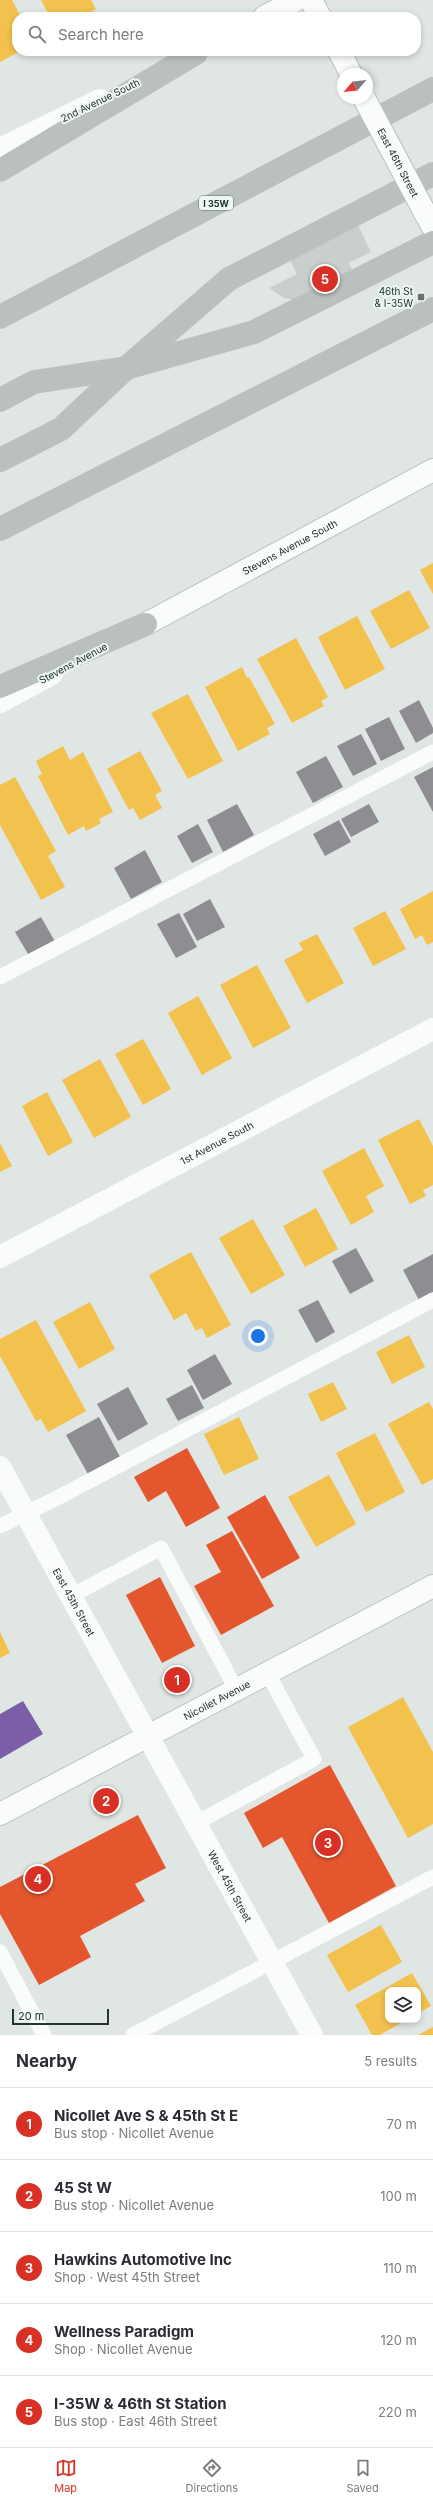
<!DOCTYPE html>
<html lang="en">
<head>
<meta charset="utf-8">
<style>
	body { margin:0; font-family:Inter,sans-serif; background:#f2f2f3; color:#2b2b33 }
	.controls { position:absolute; right:12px; bottom:12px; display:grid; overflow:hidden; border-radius:8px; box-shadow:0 2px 6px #0003 }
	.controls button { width:36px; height:36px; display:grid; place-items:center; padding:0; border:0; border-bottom:1px solid #e1e1e2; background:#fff; color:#2b2b33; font:20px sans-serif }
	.compass { position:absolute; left:337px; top:68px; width:36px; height:36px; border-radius:50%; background:#fff; box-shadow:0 2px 6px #0003; rotate:242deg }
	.scale { position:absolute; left:12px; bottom:10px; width:97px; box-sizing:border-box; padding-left:4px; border:2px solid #20372d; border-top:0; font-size:11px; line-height:14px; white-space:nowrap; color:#20372d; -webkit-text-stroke:3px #edf6f0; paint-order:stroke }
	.you { position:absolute; left:258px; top:1336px; width:14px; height:14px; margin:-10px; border:3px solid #fff; border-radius:50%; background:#1a73e8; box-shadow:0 0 0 6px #1a73e833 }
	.badge { display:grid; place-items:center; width:26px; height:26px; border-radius:50%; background:#d93025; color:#fff; font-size:13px; font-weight:700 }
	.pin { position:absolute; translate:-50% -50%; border:2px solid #fff; box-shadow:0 1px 4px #0006 }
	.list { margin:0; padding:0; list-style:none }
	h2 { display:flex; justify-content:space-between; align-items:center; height:52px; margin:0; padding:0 16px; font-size:17px }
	h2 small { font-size:13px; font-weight:400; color:#7c7c81 }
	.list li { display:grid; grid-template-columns:26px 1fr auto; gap:12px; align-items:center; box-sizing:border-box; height:72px; padding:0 16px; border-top:1px solid #e1e1e2 }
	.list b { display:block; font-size:15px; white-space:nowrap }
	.list p { margin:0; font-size:13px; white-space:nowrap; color:#7c7c81 }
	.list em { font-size:13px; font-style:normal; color:#7c7c81 }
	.icon { flex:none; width:22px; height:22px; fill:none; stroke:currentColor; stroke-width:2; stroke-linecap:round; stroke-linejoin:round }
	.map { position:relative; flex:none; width:433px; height:2035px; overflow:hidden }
	.search { position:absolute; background:#fff; box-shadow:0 2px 6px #0003; left:12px; right:12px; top:12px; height:44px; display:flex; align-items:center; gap:10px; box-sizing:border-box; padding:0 14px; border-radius:16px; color:#7c7c81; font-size:15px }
	.sheet { height:412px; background:#fff }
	nav { display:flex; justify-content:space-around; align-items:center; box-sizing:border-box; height:56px; border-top:1px solid #e1e1e2; background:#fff; font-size:11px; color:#7c7c81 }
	nav a { display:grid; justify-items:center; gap:2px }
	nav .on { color:#d93025 }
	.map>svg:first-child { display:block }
	.homes { fill:#f2c14e }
	.shops { fill:#e4572e }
	.offices { fill:#7b5ea7 }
	.industry { fill:#8d8d92 }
	.building { fill:#c9cfcc }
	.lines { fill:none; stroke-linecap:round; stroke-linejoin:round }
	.secondary-casing { stroke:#b9c2be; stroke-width:24 }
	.highway-casing { stroke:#bbc3bf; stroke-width:24 }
	.lane { stroke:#fafbfb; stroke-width:15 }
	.street { stroke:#fafbfb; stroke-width:22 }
	.secondary { stroke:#fafbfb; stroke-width:22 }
	.highway { stroke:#b9c0be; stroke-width:22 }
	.secondary-bridge-casing { stroke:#b9c2be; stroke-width:24; stroke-linecap:butt }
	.secondary-bridge { stroke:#fafbfb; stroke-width:22 }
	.poi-dot { fill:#63746d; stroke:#edf6f0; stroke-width:1.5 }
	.labels { text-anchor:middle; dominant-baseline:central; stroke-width:4; stroke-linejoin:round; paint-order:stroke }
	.shield { fill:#edf6f0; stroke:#5e7068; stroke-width:1 }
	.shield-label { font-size:9px; font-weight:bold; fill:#20372d }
	.street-label { font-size:10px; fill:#20372d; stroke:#edf6f0 }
	.poi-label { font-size:10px; fill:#20372d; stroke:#edf6f0; text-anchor:end }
</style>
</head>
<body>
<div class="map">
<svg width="433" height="2035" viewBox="0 0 433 2035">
	<rect width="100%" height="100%" fill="#e0e6e3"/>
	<g class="homes">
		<path d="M0,0h12l9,17h-4v34h3l-20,11z"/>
		<path d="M41,0h50l5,9 -14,8h-32z"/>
		<path d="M433,563v31l-13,-24z"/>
		<path d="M409,590l21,38 -39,21 -21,-38z"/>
		<path d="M357,616l28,53 -40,21 -27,-53z"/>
		<path d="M296,638l32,59 -7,4 3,5 -32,17 -35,-64z"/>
		<path d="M242,667l5,11 2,-1 26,47 -8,4 3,6 -32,17 -33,-64z"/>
		<path d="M188,694l35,67 -35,18 -37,-66z"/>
		<path d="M63,746l7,14 13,-8 30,60 -14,7 2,4 -15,8 -2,-5 -16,9 -30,-59 4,-2 -6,-13z"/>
		<path d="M140,751l22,40 -7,4 7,13 -22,12 -7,-12 -4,2 -22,-41z"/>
		<path d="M15,777l41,74 -8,5 17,31 -24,13 -41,-75v-40z"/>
		<path d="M433,891v51l-6,3 -5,-10 -7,4 -15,-30z"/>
		<path d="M385,911l21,38 -33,17 -20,-38z"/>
		<path d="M317,934l27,49 -37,20 -23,-43 19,-10 -4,-7z"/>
		<path d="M257,965l34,63 -38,20 -33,-63z"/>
		<path d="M198,996l34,62 -30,17 -34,-62z"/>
		<path d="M143,1039l28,50 -28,16 -28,-51z"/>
		<path d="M100,1059l31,58 -37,21 -32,-58z"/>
		<path d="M47,1092l26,50 -25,14 -26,-50z"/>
		<path d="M419,1119l14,27v39l-10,5 3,6 -16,8 -32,-64z"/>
		<path d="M0,1143l12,23 -12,6z"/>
		<path d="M364,1148l20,38 -18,10 8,16 -23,13 -29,-54z"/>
		<path d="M316,1208l22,41 -33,18 -22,-41z"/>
		<path d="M253,1219l32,56 -34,19 -32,-56z"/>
		<path d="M191,1252l40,73 -24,13 -5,-10 -6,3 -10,-18 -12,7 -25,-45z"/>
		<path d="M90,1302l25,47 -36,20 -26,-47z"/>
		<path d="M36,1320l50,91 -38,21 -7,-13 -5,2 -36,-65v-17z"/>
		<path d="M409,1335l16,32 -33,17 -16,-32z"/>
		<path d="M333,1382l14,27 -26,13 -13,-28z"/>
		<path d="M429,1402l4,7v70l-11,6 -34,-61z"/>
		<path d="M239,1417l20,42 -35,16 -20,-41z"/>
		<path d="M375,1433l30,59 -39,20 -30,-59z"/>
		<path d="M329,1475l27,49 -40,23 -28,-50z"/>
		<path d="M0,1632l10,21 -10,5z"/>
		<path d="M403,1697l30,55v72l-25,14 -60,-111z"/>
		<path d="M381,1925l21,37 -54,30 -21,-37z"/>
		<path d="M412,1973l19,33 -13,7v-23h-30v30h18l-26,15h-8l-17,-30z"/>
		<path d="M433,2027v8h-15z"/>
	</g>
	<g class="shops">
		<path d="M187,1448l33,60 -34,19 -20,-36 -18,11 -14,-25z"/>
		<path d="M265,1495l35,63 -38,21 -35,-62z"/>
		<path d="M232,1531l42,75 -53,29 -27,-49 27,-14 -15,-27z"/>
		<path d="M160,1577l35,69 -33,17 -36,-68z"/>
		<path d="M330,1765l66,121 -67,37 -47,-86 -19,11 -19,-35z"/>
		<path d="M138,1815l28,53 -31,16 10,17 -65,35 11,21 -52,28 -39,-71v-27z"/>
	</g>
	<path class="offices" d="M23,1701l20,33 -43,25v-45z"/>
	<g class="industry">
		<path d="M419,700l14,28v5l-17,10 -17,-32z"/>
		<path d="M389,717l16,32 -24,12 -16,-32z"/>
		<path d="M361,734l16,30 -24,12 -16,-30z"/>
		<path d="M326,756l17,31 -30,16 -17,-31z"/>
		<path d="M433,767v45l-19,-35z"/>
		<path d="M237,804l17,31 -31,17 -16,-32z"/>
		<path d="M369,804l10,18 -28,15 -10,-18z"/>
		<path d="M339,820l12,22 -26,14 -12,-22z"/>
		<path d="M198,824l15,28 -21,11 -15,-27z"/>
		<path d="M145,850l17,32 -31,17 -17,-31z"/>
		<path d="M210,899l15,28 -28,14 -14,-27z"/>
		<path d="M179,913l18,34 -21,11 -19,-34z"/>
		<path d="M41,917l16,28 -26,14 -16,-27z"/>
		<path d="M356,1248l18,33 -24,13 -18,-33z"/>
		<path d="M433,1254v38l-14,8 -16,-30z"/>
		<path d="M318,1300l17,32 -19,11 -18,-33z"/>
		<path d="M215,1354l17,30 -29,16 -16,-30z"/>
		<path d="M192,1385l12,23 -26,13 -12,-22z"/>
		<path d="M128,1387l20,37 -30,17 -21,-37z"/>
		<path d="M99,1417l21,40 -32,17 -22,-39z"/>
	</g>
	<path class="building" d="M358,225l13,27 -22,11 5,10 -59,27 -11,-2 -15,-10 28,-14 -7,-14z"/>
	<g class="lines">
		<g class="secondary-casing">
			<g id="secondary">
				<path d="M311,0l9,17"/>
				<path d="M264,17l32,-17"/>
				<path d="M339,51l12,23"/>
				<path d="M424,211l9,16"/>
				<path id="s3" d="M146,624l287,-154"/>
				<path id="s4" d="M0,1814l433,-228"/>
			</g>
		</g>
		<g class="highway-casing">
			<g id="highway">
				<path d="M0,170l196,-117"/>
				<path d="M0,317l433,-228"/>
				<path d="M0,400l34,-18 92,-14 128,-36 179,-90"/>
				<path d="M0,460l61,-31 65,-61 103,-89 204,-105"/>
				<path d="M0,529l433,-220"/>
				<path d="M0,687l146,-63"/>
			</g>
		</g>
		<g class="lane">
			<path d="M0,977l433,-225"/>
			<path d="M0,1526l57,-28 376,-198"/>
			<path d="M71,1596l90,-48 76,143"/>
			<path d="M196,1823l118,-64 -46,-85"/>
			<path d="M0,1952l44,83"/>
			<path d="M133,2035l300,-158"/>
		</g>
		<g class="street">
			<path d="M0,149l100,-49"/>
			<path d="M0,702l52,-28"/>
			<path id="s1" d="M0,1257l433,-228"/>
			<path id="s2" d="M0,1467l312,568"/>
		</g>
		<use href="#secondary" class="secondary"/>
		<use href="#highway" class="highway"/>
		<g class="secondary-bridge-casing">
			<g id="secondary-bridge">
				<path id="s5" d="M364,98l60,113"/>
			</g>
		</g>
		<use href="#secondary-bridge" class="secondary-bridge"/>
	</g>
	<rect class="poi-dot" x="417" y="293" width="8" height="8" rx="2"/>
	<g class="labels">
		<rect class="shield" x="199" y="196" width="34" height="14" rx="3"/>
		<g class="shield-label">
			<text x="216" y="203">I 35W</text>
		</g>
		<g class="street-label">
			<text transform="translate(100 100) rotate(-26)">2nd Avenue South</text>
			<text stroke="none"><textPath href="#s5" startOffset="73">East 46th Street</textPath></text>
			<text stroke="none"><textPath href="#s3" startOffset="163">Stevens Avenue South</textPath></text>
			<text transform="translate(73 663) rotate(-28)">Stevens Avenue</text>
			<text stroke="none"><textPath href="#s1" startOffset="245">1st Avenue South</textPath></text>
			<text stroke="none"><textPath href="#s2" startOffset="154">East 45th Street</textPath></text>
			<text stroke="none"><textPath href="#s4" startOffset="245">Nicollet Avenue</textPath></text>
			<text stroke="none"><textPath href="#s2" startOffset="478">West 45th Street</textPath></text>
		</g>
		<g class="poi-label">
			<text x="413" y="291">46th St<tspan x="413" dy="12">&amp; I-35W</tspan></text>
		</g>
	</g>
</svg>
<div class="controls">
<button><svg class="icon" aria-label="layers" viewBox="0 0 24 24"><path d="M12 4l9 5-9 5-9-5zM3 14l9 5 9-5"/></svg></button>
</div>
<svg class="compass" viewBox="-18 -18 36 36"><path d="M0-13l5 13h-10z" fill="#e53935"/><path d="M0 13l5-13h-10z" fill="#7c7c81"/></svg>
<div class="scale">20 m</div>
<div class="you"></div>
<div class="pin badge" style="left:177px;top:1680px">1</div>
<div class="pin badge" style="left:106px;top:1801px">2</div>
<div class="pin badge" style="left:328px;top:1843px">3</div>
<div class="pin badge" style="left:38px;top:1879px">4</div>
<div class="pin badge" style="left:325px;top:279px">5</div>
<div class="search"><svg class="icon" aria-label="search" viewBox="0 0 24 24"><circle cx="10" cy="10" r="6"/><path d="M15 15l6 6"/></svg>Search here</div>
</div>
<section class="sheet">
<h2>Nearby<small>5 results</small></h2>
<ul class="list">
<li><span class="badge">1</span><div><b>Nicollet Ave S &amp; 45th St E</b><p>Bus stop · Nicollet Avenue</p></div><em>70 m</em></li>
<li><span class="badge">2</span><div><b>45 St W</b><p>Bus stop · Nicollet Avenue</p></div><em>100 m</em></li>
<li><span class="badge">3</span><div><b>Hawkins Automotive Inc</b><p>Shop · West 45th Street</p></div><em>110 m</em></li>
<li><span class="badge">4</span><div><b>Wellness Paradigm</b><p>Shop · Nicollet Avenue</p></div><em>120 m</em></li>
<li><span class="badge">5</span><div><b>I-35W &amp; 46th St Station</b><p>Bus stop · East 46th Street</p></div><em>220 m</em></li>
</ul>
</section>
<nav>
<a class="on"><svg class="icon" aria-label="map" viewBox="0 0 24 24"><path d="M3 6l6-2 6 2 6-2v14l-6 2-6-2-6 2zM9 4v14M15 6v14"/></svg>Map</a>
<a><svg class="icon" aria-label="directions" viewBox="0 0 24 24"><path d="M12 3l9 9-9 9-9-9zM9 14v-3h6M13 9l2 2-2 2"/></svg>Directions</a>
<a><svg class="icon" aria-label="saved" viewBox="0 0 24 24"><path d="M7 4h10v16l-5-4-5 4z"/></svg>Saved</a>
</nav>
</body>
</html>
